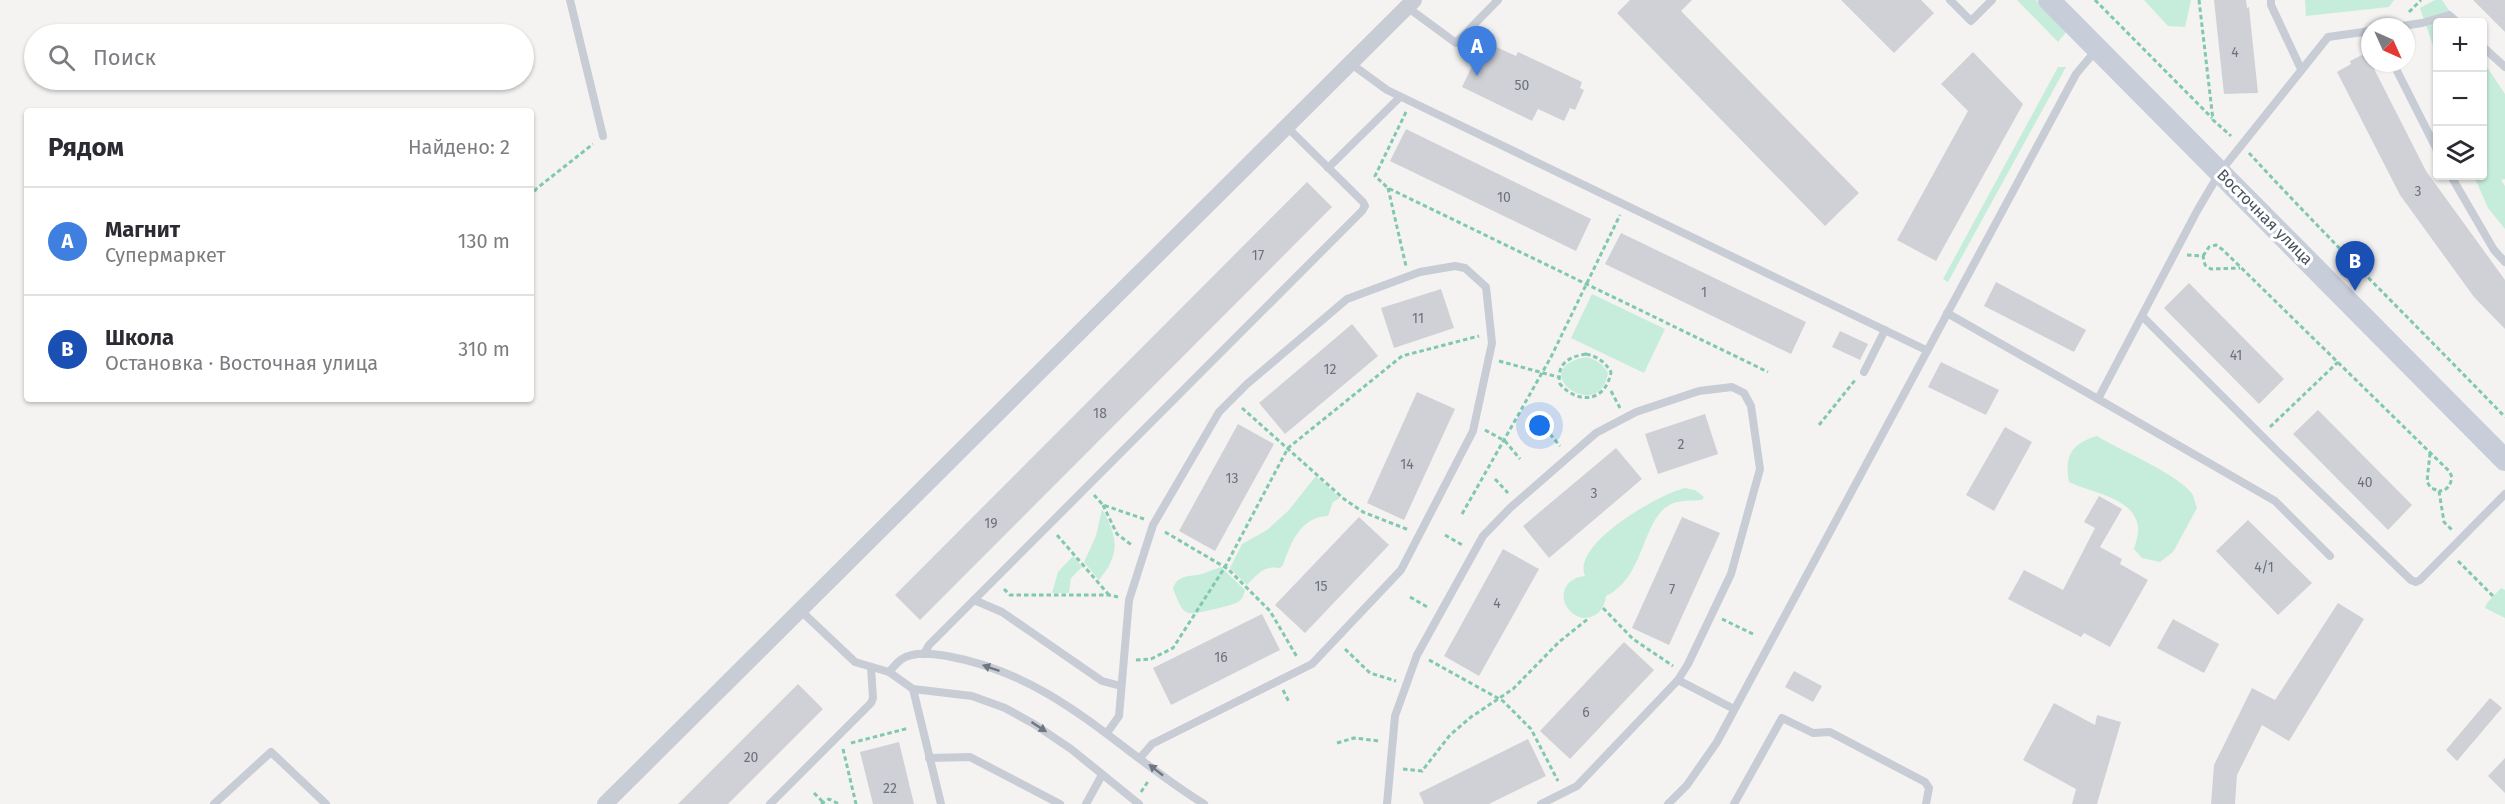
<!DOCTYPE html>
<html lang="ru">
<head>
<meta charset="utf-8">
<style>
	body { margin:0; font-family:"Fira Sans",sans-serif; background:#f2f2f3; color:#2b2b33 }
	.controls { position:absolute; right:18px; top:18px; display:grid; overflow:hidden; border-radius:6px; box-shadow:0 2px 4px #0004 }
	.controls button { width:54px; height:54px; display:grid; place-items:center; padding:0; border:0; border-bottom:2px solid #e1e1e2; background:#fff; color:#2b2b33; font:30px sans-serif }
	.compass { position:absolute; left:2361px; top:18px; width:54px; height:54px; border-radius:50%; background:#fff; box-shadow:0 2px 4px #0004; rotate:135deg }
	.you { position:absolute; left:1540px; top:426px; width:21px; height:21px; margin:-15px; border:4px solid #fff; border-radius:50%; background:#1a73e8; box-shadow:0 0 0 9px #1a73e833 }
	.badge { display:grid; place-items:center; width:39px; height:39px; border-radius:50%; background:#2563eb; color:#fff; font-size:20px; font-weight:700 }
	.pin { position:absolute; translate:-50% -50px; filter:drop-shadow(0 2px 3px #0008) }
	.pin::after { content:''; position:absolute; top:32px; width:21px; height:18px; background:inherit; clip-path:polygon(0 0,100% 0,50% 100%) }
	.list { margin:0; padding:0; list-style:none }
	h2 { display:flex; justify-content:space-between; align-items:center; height:78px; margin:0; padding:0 24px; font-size:26px }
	h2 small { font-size:20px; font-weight:400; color:#7c7c81 }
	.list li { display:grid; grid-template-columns:39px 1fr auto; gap:18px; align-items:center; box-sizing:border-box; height:108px; padding:0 24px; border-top:2px solid #e1e1e2 }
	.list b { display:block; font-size:22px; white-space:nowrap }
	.list p { margin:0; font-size:20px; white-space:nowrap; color:#7c7c81 }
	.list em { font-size:20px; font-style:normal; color:#7c7c81 }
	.icon { flex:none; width:33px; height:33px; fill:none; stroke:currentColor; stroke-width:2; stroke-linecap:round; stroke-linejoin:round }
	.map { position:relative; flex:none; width:2505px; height:804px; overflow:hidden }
	.search { position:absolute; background:#fff; box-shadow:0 2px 4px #0004; left:24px; top:24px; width:510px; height:66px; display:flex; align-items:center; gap:15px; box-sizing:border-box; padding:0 21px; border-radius:33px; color:#7c7c81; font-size:22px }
	.panel { position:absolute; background:#fff; box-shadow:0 2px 4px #0004; left:24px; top:108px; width:510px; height:294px; border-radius:6px }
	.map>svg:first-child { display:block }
	.green { fill:#c6eddb }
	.building { fill:#d0d1d6 }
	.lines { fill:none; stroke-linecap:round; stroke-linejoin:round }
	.path { stroke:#80c8b0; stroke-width:3; stroke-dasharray:4.5 3; stroke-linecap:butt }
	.lane { stroke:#c7ccd5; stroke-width:8 }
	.street { stroke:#c7ccd5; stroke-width:16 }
	.secondary { stroke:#c7cdd9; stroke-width:22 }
	.oneway { fill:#707782 }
	.labels { text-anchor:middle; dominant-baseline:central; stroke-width:6; stroke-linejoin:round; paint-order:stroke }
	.number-label { font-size:14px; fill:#6c727c }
	.street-label { font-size:16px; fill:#4b525e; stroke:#fff }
</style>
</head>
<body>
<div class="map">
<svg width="2505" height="804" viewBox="0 0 2505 804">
	<rect width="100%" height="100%" fill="#f4f3f2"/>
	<g class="green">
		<path d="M2017,0h19l31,31 -9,11z"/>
		<path d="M2144,0h47l-6,27 -17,-1z"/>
		<path d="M2305,0h89l-5,7 -83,9z"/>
		<path d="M2435,0h7l15,22h-19l-1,35 -17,-49z"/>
		<path d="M2483,61l22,33v85l-4,1 4,6v43l-17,-21 -14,-32h8z"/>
		<path d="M2058,67h8l-118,215 -5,-3z"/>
		<path d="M1592,294l73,35 -21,44 -73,-35z"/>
		<path d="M1586,357c11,3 16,6 22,16 -9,53 -85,-4 -22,-16z"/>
		<path d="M2097,436c28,17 71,33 93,55 4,4 5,12 7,17l-24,44 -13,10 -18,-4 -8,-9c2,-7 5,-16 4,-23 -5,-29 -47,-33 -69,-44 -5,-26 3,-39 28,-46z"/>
		<path d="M1316,476l24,22 -7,4 -5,14c-28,1 -37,27 -45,49l-3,3c-16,-3 -22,6 -33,17l-17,-17 12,-24 25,-14 21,-19z"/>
		<path d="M1685,488l10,2 9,7 -2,3c-9,1 -19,0 -28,3 -33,11 -27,74 -68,93 -2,15 -10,22 -24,22 -26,-8 -24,-40 3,-42 -14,-32 74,-82 100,-88z"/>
		<path d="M1102,509c16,29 19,44 -3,71l-15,-18 12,-26z"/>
		<path d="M1073,556l9,11 -11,11 -2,15h-17l6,-21z"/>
		<path d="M1221,567l24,23c-1,4 -2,9 -7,12 -4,3 -45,13 -50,11 -9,-4 -11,-16 -15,-24 4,-15 17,-12 29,-15 6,-2 12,-5 19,-7z"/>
		<path d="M2501,588l4,2v28l-20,-10 2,-5z"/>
	</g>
	<g class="building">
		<path d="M1630,0h62l-11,11 178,182 -34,33 -208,-213z"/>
		<path d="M1841,0h80l13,13 -40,40z"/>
		<path d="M2214,0h32l1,8 2,-1 9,86 -34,1z"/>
		<path d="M2473,0h32v32z"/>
		<path d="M1494,46l22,10 2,-4 64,30 -2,6 4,2 -9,20 -5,-2 -6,13 -26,-12 -6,12 -70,-34 14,-29z"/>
		<path d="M1973,52l50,52 -87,157 -39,-21 71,-129 -27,-27z"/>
		<path d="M2366,53l60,118 79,109v49l-31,-32 -74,-102 -63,-123 14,-8 -1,-3z"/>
		<path d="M1406,129l185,90 -15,32 -186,-90z"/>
		<path d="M1307,182l25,25 -412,413 -25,-25z"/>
		<path d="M1621,233l185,89 -15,32 -186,-90z"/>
		<path d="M1996,282l90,48 -12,22 -90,-46z"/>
		<path d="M2189,283l95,96 -25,25 -95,-96z"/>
		<path d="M1441,289l13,39 -60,20 -13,-40z"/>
		<path d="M1352,324l26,32 -93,78 -26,-31z"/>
		<path d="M1840,331l28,13 -8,16 -28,-13z"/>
		<path d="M1941,362l58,28 -13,25 -58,-28z"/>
		<path d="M1417,392l38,17 -51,111 -37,-17z"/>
		<path d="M2318,410l94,95 -24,25 -95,-96z"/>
		<path d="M1705,414l13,40 -60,20 -13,-40z"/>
		<path d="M1238,424l36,20 -59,107 -36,-20z"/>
		<path d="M2005,427l27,15 -38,69 -28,-16z"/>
		<path d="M1616,448l26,31 -93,79 -26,-32z"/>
		<path d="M2099,496l23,13 -22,38 22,12 -2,5 28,16 -38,67 -26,-14 -3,4 -73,-38 16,-29 39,20 32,-62 -11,-6z"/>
		<path d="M1359,517l30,28 -84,88 -30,-28z"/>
		<path d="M1682,517l38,16 -51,112 -37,-17z"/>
		<path d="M2248,520l64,63 -34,32 -62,-64z"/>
		<path d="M1503,549l36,20 -60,107 -35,-20z"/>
		<path d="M2338,603l26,16 -75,122 -27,-16 -25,50 -2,29h-24l3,-39 38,-77 23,12z"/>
		<path d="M1262,614l18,36 -109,55 -18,-37z"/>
		<path d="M2173,619l46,25 -15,29 -47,-25z"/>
		<path d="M1624,642l30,28 -84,89 -30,-28z"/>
		<path d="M1794,671l28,15 -9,16 -28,-15z"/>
		<path d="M798,684l25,25 -95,95h-50z"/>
		<path d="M2490,698l12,10 -45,53 -11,-11z"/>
		<path d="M2054,703l41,22 2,-10 24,7 -24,82h-25l4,-15 -53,-29z"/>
		<path d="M1528,739l18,37 -57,28h-65l-5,-11z"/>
		<path d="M899,742l15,62h-41l-13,-52z"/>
		<path d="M2505,758v35l-17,-17z"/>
	</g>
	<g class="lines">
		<g class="path">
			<path d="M2095,0l117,118"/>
			<path d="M2199,0l14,120 18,16"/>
			<path d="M2409,12l12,-12"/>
			<path d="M1406,112l-31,64 13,12 380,184"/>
			<path d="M2249,153c83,90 171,176 256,264"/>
			<path d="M1388,188l18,78"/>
			<path d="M531,198l5,-9 57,-45"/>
			<path d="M2187,255l16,1 2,9 6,4 29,-1"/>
			<path d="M2203,256l6,-9 7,-2 7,5 226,221 3,6c-2,9 -4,13 -13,14"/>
			<path d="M1586,354c12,3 18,7 25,18 -5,30 -33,33 -51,12 -4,-20 8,-27 26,-30z"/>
			<path d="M1499,361l59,16"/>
			<path d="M1611,391l9,17"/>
			<path d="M1242,408l102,91 19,13 46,18"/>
			<path d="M1819,425l37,-46"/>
			<path d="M2270,427l68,-65"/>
			<path d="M1485,430l20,11 15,18"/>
			<path d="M1550,434l10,12"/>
			<path d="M2430,453l-3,29 4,6 8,3 5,31 9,9"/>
			<path d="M1495,479l13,14"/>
			<path d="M1094,495l9,10 41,14"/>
			<path d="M1103,505l14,29 16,12"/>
			<path d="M1462,514l89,-157 69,-142"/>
			<path d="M1165,532l63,37 42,42 27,46"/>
			<path d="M1057,535l52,60"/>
			<path d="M1445,535l19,11"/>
			<path d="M2458,561l35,35"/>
			<path d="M1004,589l6,6h99l9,2"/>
			<path d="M1410,597l19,11"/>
			<path d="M1603,608l30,31 40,27"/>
			<path d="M1722,619l31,15"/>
			<path d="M1345,649l25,24 26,8"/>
			<path d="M1136,660l15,-1 22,-11 52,-81 63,-119 114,-92 77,-20"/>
			<path d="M1429,660l74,41 28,28 27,52"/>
			<path d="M1283,690l6,12"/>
			<path d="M851,743l58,-15"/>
			<path d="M1337,743l17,-5 25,3"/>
			<path d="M843,749l13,55"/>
			<path d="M1403,769l19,2 28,-36 21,-18 42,-28 46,-47 30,-24"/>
			<path d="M1141,792l8,-12"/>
			<path d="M814,793l9,9"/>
			<path d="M821,804l8,-5 10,5"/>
		</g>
		<g class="lane">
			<path d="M570,0l33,136"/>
			<path d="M1950,0l21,21 21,-21"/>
			<path d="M2271,0v5l30,64"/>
			<path d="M1407,7l49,36 42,-43"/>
			<path d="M2395,27l27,-4 27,-8 8,7"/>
			<path d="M2482,46l23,21"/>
			<path d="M1350,63l37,27 539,260"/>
			<path d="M2393,63l45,89"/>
			<path d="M1328,168l72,-71"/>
			<path d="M2451,176l43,74 11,12"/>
			<path d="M1947,313l151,86 99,-188 23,-39 108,-135 42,-6"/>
			<path d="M2142,316l135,135 134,129 5,2 4,-2 85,-86"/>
			<path d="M1864,372l21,-42"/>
			<path d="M2098,399l177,102 55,55"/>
			<path d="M974,600l28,12 100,69 19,5"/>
			<path d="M800,610l55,52 34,10 24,17 59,7 33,12 29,16 37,25 68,55"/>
			<path d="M924,654l5,-9 433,-434 3,-5 -2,-4 -76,-75"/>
			<path d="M889,672c4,-4 8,-10 13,-13 12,-8 32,-5 45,-3 110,20 168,93 257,148"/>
			<path d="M1678,680l56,29"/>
			<path d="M913,689l28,115"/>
			<path d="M1107,733l12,-17 10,-116 24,-75 66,-113 28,-28 100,-85 73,-27 35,-6 10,2 21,19 6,56 -19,88 -72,139 -89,94 -160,80 -12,14"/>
			<path d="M929,758l41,-1 90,47"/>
			<path d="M214,804l57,-52 55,52"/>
			<path d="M770,804l101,-101 2,-5 -2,-31"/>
			<path d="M1086,804l16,-29"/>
			<path d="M1387,804l8,-88 22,-61 66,-119 27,-28 86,-75 40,-21 63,-21 33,-4 12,6 7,13 9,63 -29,105 -43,90 -10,16 -101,106 -36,18"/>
			<path d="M1668,804l19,-19 30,-43 359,-668 21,-25"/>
			<path d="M1734,804l48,-86 31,15 17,-1 95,50 4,6 -3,16"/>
		</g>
		<path class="street" d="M605,804l809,-804"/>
		<path class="secondary" d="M2049,0l456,460"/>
	</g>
	<defs><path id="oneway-solid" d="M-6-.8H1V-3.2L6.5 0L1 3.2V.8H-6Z" transform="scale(1.5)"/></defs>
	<g class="oneway">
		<use href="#oneway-solid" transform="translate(991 668) rotate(-161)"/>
		<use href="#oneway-solid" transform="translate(1039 727) rotate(33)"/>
		<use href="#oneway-solid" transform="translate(1156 770) rotate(-142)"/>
	</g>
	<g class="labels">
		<g class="number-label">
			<text x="2235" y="52">4</text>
			<text x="1522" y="85">50</text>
			<text x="2418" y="191">3</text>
			<text x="1504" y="197">10</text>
			<text x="1258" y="255">17</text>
			<text x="1704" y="292">1</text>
			<text x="1418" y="318">11</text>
			<text x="2236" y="355">41</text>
			<text x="1330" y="369">12</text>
			<text x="1100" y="413">18</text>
			<text x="1681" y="444">2</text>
			<text x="1407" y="464">14</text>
			<text x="1232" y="478">13</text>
			<text x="2365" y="482">40</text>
			<text x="1594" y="493">3</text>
			<text x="991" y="523">19</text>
			<text x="2264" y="567">4/1</text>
			<text x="1321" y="586">15</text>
			<text x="1672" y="589">7</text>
			<text x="1497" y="603">4</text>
			<text x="1221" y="657">16</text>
			<text x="1586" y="712">6</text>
			<text x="751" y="757">20</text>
			<text x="890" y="788">22</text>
		</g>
		<g class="street-label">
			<text transform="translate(2265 217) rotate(45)">Восточная улица</text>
		</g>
	</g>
</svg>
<div class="controls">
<button>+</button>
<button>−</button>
<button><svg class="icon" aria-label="layers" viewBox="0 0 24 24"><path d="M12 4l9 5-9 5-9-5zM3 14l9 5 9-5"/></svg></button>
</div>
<svg class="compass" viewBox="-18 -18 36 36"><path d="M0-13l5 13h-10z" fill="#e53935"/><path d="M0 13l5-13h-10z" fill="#7c7c81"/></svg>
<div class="you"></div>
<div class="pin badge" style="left:1477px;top:76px;background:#3f7fe0">A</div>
<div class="pin badge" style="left:2355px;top:291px;background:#1a4fb4">B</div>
<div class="search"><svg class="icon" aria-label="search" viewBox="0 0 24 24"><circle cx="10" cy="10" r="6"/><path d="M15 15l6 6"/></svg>Поиск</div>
<section class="panel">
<h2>Рядом<small>Найдено: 2</small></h2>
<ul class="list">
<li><span class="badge" style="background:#3f7fe0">A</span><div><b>Магнит</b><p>Супермаркет</p></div><em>130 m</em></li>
<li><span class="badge" style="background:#1a4fb4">B</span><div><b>Школа</b><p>Остановка · Восточная улица</p></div><em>310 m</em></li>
</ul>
</section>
</div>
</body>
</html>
